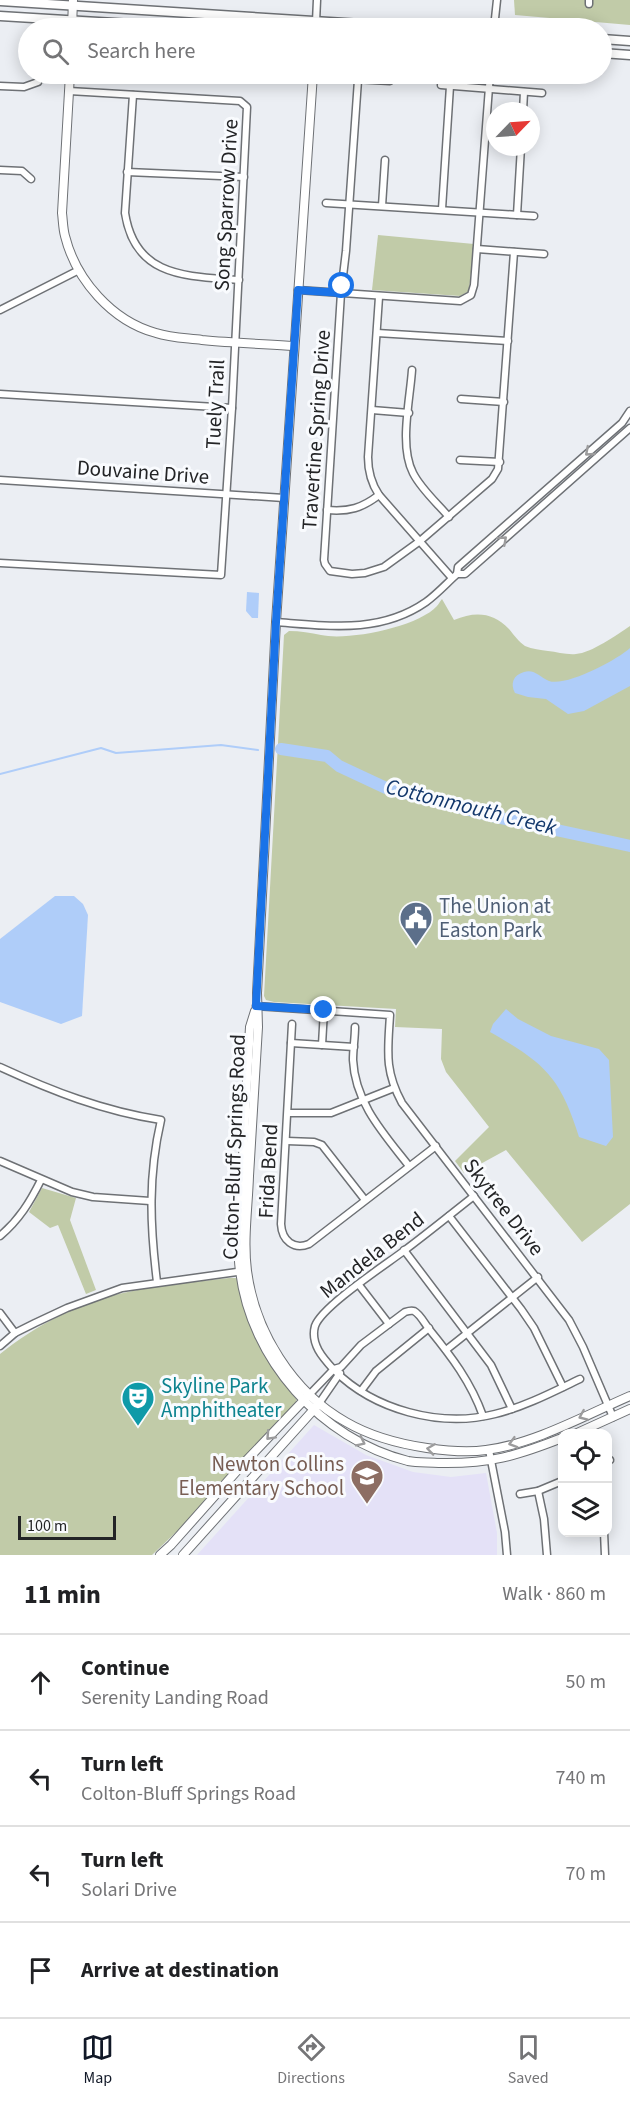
<!DOCTYPE html>
<html lang="en">
<head>
<meta charset="utf-8">
<style>
	body { margin:0; font-family:"Source Sans 3",sans-serif; background:#f6f6f6; color:#202124 }
	.controls { position:absolute; right:18px; bottom:18px; display:grid; overflow:hidden; border-radius:12px; box-shadow:0 3px 15px #0003 }
	.controls button { width:54px; height:54px; display:grid; place-items:center; padding:0; border:0; border-bottom:2px solid #e0e0e0; background:#fff; color:#202124; font:30px sans-serif }
	.compass { position:absolute; left:486px; top:102px; width:54px; height:54px; border-radius:50%; background:#fff; box-shadow:0 3px 15px #0003; rotate:65deg }
	.scale { position:absolute; left:18px; bottom:15px; width:98px; box-sizing:border-box; padding-left:6px; border:3px solid #232426; border-top:0; font-size:16px; line-height:21px; white-space:nowrap; color:#232426; -webkit-text-stroke:4px #f9fbfe; paint-order:stroke }
	.stop { position:absolute; width:18px; height:18px; margin:-14px; border:4px solid #1a73e8; border-radius:50%; background:#fff }
	.stop.end { background:#1a73e8; border-color:#fff; box-shadow:0 2px 6px #0008 }
	.list { margin:0; padding:0; list-style:none }
	h2 { display:flex; justify-content:space-between; align-items:center; height:78px; margin:0; padding:0 24px; font-size:26px }
	h2 small { font-size:20px; font-weight:400; color:#757577 }
	.list li { display:grid; grid-template-columns:39px 1fr auto; gap:18px; align-items:center; box-sizing:border-box; height:96px; padding:0 24px; border-top:2px solid #e0e0e0 }
	.list b { display:block; font-size:22px; white-space:nowrap }
	.list p { margin:0; font-size:20px; white-space:nowrap; color:#757577 }
	.list em { font-size:20px; font-style:normal; color:#757577 }
	.icon { flex:none; width:33px; height:33px; fill:none; stroke:currentColor; stroke-width:2; stroke-linecap:round; stroke-linejoin:round }
	.map { position:relative; flex:none; width:630px; height:1555px; overflow:hidden }
	.search { position:absolute; background:#fff; box-shadow:0 3px 15px #0003; left:18px; right:18px; top:18px; height:66px; display:flex; align-items:center; gap:15px; box-sizing:border-box; padding:0 21px; border-radius:33px; color:#757577; font-size:22px }
	.sheet { height:462px; background:#fff }
	nav { display:flex; justify-content:space-around; align-items:center; box-sizing:border-box; height:84px; border-top:2px solid #e0e0e0; background:#fff; font-size:16px; color:#757577 }
	nav a { display:grid; justify-items:center; gap:3px }
	nav .on { color:#111827 }
	.map>svg:first-child { display:block }
	.education { fill:#e4e1f7 }
	.green { fill:#c1cba8 }
	.water { fill:#afcdf9 }
	.lines { fill:none; stroke-linecap:round; stroke-linejoin:round }
	.stream { stroke:#afcdf9; stroke-width:2 }
	.river { stroke:#afcdf9; stroke-width:12 }
	.minor-casing { stroke:#6e7175; stroke-width:9 }
	.tertiary-casing { stroke:#6e7175; stroke-width:10 }
	.secondary-casing { stroke:#6e7175; stroke-width:11 }
	.minor { stroke:#fff; stroke-width:6 }
	.tertiary { stroke:#fff; stroke-width:8 }
	.secondary { stroke:#fff; stroke-width:8 }
	.oneway { stroke:#9c9c9d }
	.route { stroke:#1a73e8; stroke-width:8 }
	.labels { text-anchor:middle; dominant-baseline:central; stroke-width:6; stroke-linejoin:round; paint-order:stroke }
	.street-label { font-size:21px; fill:#232426; stroke:#f9fbfe }
	.service-label { font-size:21px; fill:#4e5e75; stroke:#f9fbfe; text-anchor:start }
	.culture-label { font-size:21px; fill:#0d838f; stroke:#f9fbfe; text-anchor:start }
	.education-label { font-size:21px; fill:#785e54; stroke:#f9fbfe; text-anchor:end }
	.water-label { font-size:22px; font-style:italic; fill:#12376b; stroke:#f9fbfe }
</style>
</head>
<body>
<div class="map">
<svg width="630" height="1555" viewBox="0 0 630 1555">
	<rect width="100%" height="100%" fill="#ebeef3"/>
	<path class="education" d="M314,1425l52,30 47,17 38,5 35,-4 11,60v22h-300z"/>
	<g class="green">
		<path d="M514,0h116v25l-115,-10z"/>
		<path d="M378,235l96,9 -5,47 -9,5 -88,-6z"/>
		<path d="M442,599l12,21c21,-9 39,-8 55,9 5,6 10,13 16,17 7,3 16,4 23,5 9,1 19,4 28,3 15,-1 41,-19 54,-28v578l-48,38 -76,-92 -42,23 -9,-12 34,-34 -43,-55 -5,-13 1,-30 -47,-2 1,-18 -122,-7 -8,-2 -2,-4 20,-361 5,-4c11,0 22,2 32,4 27,6 97,-8 116,-29 2,-2 3,-5 5,-7z"/>
		<path d="M42,1188l34,10 -6,22 26,70 -10,4 -28,-69 -8,3 -21,-16z"/>
		<path d="M229,1278h7l3,2 58,117 -1,5 -105,116 -39,37h-152v-201c36,-29 79,-51 123,-61 35,-8 71,-11 106,-15z"/>
	</g>
	<g class="water">
		<path d="M247,592l12,1 -1,25h-6l-6,-7z"/>
		<path d="M630,648v38l-46,25 -16,3 -22,-15 -18,-2 -13,-4c-5,-9 -2,-18 9,-21 11,-3 15,5 25,9 17,6 68,-21 81,-33z"/>
		<path d="M55,896h19l9,8 5,11 -6,101 -21,8 -61,-22v-63z"/>
		<path d="M506,1009l12,10 33,17 48,13 10,11 4,77 -7,9 -27,-9c-19,-61 -35,-74 -89,-105l3,-8z"/>
	</g>
	<g class="lines">
		<path class="stream" d="M0,774l101,-26 15,5 105,-8 37,5"/>
		<path class="river" d="M281,749l46,7 12,10 47,22 110,29 134,29"/>
		<g class="minor-casing">
			<g id="minor">
				<path d="M589,4v-4"/>
				<path d="M316,22l1,-22"/>
				<path d="M494,28l3,-28"/>
				<path d="M337,78l53,3"/>
				<path d="M358,80l-12,171 -5,42 -17,267 1,4 5,7 22,3 13,-1 19,-6 36,-26 72,-62 6,-10 16,-217"/>
				<path d="M441,85l101,8"/>
				<path d="M0,86l24,1 14,-5"/>
				<path d="M133,95l-8,118c10,65 62,63 114,67"/>
				<path d="M523,111l1,-19"/>
				<path d="M0,170l22,1 9,8"/>
				<path d="M127,172l117,5"/>
				<path d="M326,203l208,13"/>
				<path d="M382,206l3,-46"/>
				<path d="M442,209l8,-123"/>
				<path d="M517,215l4,-68"/>
				<path d="M477,249l67,5"/>
				<path d="M298,290l162,11 11,-6 3,-10 16,-211"/>
				<path d="M379,297l-11,160c0,14 3,26 11,38l73,83"/>
				<path d="M0,310l79,-40"/>
				<path d="M377,333l131,8"/>
				<path d="M412,370c-2,30 -13,76 1,103 8,16 24,30 36,44"/>
				<path d="M0,394l232,14"/>
				<path d="M461,399l43,3"/>
				<path d="M372,410l37,3"/>
				<path d="M460,460l40,2"/>
				<path d="M0,480l284,18"/>
				<path d="M327,510c22,2 35,-2 52,-15"/>
				<path d="M0,563l221,12 11,-167 15,-301 -7,-6 -171,-10"/>
				<path d="M457,574l1,-7 164,-144 8,-12"/>
				<path d="M276,622c52,4 104,12 150,-20 11,-8 21,-19 31,-28h8l165,-146"/>
				<path d="M256,1006l134,9c-2,35 -6,55 12,88l167,217 14,27 30,70"/>
				<path d="M292,1024l-11,200c1,17 13,26 28,20l127,-98"/>
				<path d="M355,1027c0,11 -2,22 -2,33 2,43 31,74 56,106"/>
				<path d="M291,1043l63,4"/>
				<path d="M322,1045l2,-35"/>
				<path d="M0,1067c52,24 103,44 161,53 -13,56 -11,105 -4,162"/>
				<path d="M288,1113h43l63,-25"/>
				<path d="M287,1141l27,1 8,3 43,55"/>
				<path d="M0,1161l72,31 21,5 57,4"/>
				<path d="M474,1196c-23,18 -45,36 -69,54 -18,14 -83,56 -90,76 -5,18 8,32 19,44 40,40 106,58 161,44 29,-7 58,-22 85,-35"/>
				<path d="M449,1216l72,93 13,19 29,59"/>
				<path d="M0,1236c19,-16 30,-34 41,-56"/>
				<path d="M404,1250l87,115 21,44"/>
				<path d="M359,1285l30,39"/>
				<path d="M0,1313l15,20"/>
				<path d="M0,1346l15,-13 20,-10 32,-15 55,-20 122,-17"/>
				<path d="M446,1350l92,-73"/>
				<path d="M361,1391l15,-20 53,-43"/>
				<path d="M310,1394l24,-25 7,-2 20,-22 44,-33c3,-1 6,-2 9,-1 6,3 11,13 15,18 22,27 42,53 54,87"/>
				<path d="M320,1402l20,-29"/>
				<path d="M489,1450l16,82 2,23"/>
				<path d="M608,1461l2,-1"/>
				<path d="M538,1491l6,28 3,36"/>
				<path d="M520,1494l18,-3 24,-10"/>
				<path d="M604,1532l1,23"/>
			</g>
		</g>
		<g class="tertiary-casing">
			<g id="tertiary">
				<path d="M72,28l1,-28"/>
				<path d="M70,74l-8,139c1,8 1,16 3,23 11,44 47,85 91,97 15,5 31,5 46,7 31,3 61,4 92,6"/>
				<path d="M313,74l-37,548 -19,371 1,34c-3,50 -6,99 -9,149 -1,31 -6,64 -2,95 8,60 45,121 99,151 24,14 54,22 81,26 20,3 40,5 59,2 48,-6 100,-35 144,-54"/>
				<path d="M255,1011l-5,16c-3,51 -6,102 -8,154 -2,29 -6,61 -2,90 11,89 81,168 168,190 10,2 21,1 31,2 51,1 77,-7 123,-25"/>
				<path d="M575,1434l55,-25"/>
				<path d="M160,1555l11,-10 72,-81 63,-66"/>
				<path d="M183,1555l134,-149"/>
			</g>
		</g>
		<g class="secondary-casing">
			<g id="secondary">
				<path d="M0,1l425,27"/>
				<path d="M0,16l197,12"/>
				<path d="M602,39l28,2"/>
				<path d="M602,53l28,2"/>
			</g>
		</g>
		<use href="#minor" class="minor"/>
		<use href="#tertiary" class="tertiary"/>
		<use href="#secondary" class="secondary"/>
	</g>
	<defs><path id="oneway-chevron" d="M-2-3.5L2.5 0L-2 3.5" fill="none" stroke-width="1.6" stroke-linecap="round" stroke-linejoin="round" transform="scale(1.5)"/></defs>
	<g class="oneway">
		<use href="#oneway-chevron" transform="translate(589 452) rotate(139)"/>
		<use href="#oneway-chevron" transform="translate(503 540) rotate(-42)"/>
		<use href="#oneway-chevron" transform="translate(583 1416) rotate(157)"/>
		<use href="#oneway-chevron" transform="translate(270 1436) rotate(133)"/>
		<use href="#oneway-chevron" transform="translate(361 1442) rotate(26)"/>
		<use href="#oneway-chevron" transform="translate(513 1443) rotate(164)"/>
		<use href="#oneway-chevron" transform="translate(431 1449) rotate(-172)"/>
	</g>
	<g class="lines">
		<path class="route" d="M324,1010l-68,-4 20,-384 22,-332 43,3 1,-7"/>
	</g>
	<defs>
		<g id="civic-pin" transform="scale(1.725)"><path d="M0 17L-7.5 6A9.5 9.5 0 1 1 7.5 6Z" fill="#5c6f8a" stroke="#f9fbfe"/><path d="M-.6-6.5H3V-4.5H.6V-3L4-1V1h2V6H-6V1h2V-1L-.6-3ZM-1.2 2.5V6h2.4V2.5Z" fill="#fff"/></g>
		<g id="theatre-pin" transform="scale(1.725)"><path d="M0 17L-7.5 6A9.5 9.5 0 1 1 7.5 6Z" fill="#0f9aa8" stroke="#f9fbfe"/><path d="M-5-5.5Q0-4 5-5.5V0Q5 5 0 6Q-5 5-5 0ZM-3.3-2.5H-1v1.5H-3.3ZM1-2.5H3.3v1.5H1ZM-2.8 1Q0 5.5 2.8 1Z" fill="#fff"/></g>
		<g id="school-pin" transform="scale(1.725)"><path d="M0 17L-7.5 6A9.5 9.5 0 1 1 7.5 6Z" fill="#8d6e63" stroke="#f9fbfe"/><path d="M0-5L7-2L0 1L-7-2ZM-4 1L0 2.5L4 1V4Q0 6-4 4Z" fill="#fff"/></g>
	</defs>
	<g fill-rule="evenodd">
		<use href="#civic-pin" x="416" y="918"/>
		<use href="#theatre-pin" x="138" y="1398"/>
		<use href="#school-pin" x="367" y="1476"/>
	</g>
	<g class="labels">
		<g class="street-label">
			<text transform="translate(226 205) rotate(-87)">Song Sparrow Drive</text>
			<text transform="translate(215 404) rotate(-87)">Tuely Trail</text>
			<text transform="translate(316 430) rotate(-86)">Travertine Spring Drive</text>
			<text transform="translate(143 472) rotate(4)">Douvaine Drive</text>
			<text transform="translate(234 1147) rotate(-88)">Colton-Bluff Springs Road</text>
			<text transform="translate(268 1171) rotate(-87)">Frida Bend</text>
			<text transform="translate(504 1207) rotate(52)">Skytree Drive</text>
			<text transform="translate(372 1255) rotate(-38)">Mandela Bend</text>
		</g>
		<g class="service-label">
			<text x="439" y="906">The Union at<tspan x="439" dy="24">Easton Park</tspan></text>
		</g>
		<g class="culture-label">
			<text x="161" y="1386">Skyline Park<tspan x="161" dy="24">Amphitheater</tspan></text>
		</g>
		<g class="education-label">
			<text x="344" y="1464">Newton Collins<tspan x="344" dy="24">Elementary School</tspan></text>
		</g>
		<g class="water-label">
			<text transform="translate(471 807) rotate(14)">Cottonmouth Creek</text>
		</g>
	</g>
</svg>
<div class="controls">
<button><svg class="icon" aria-label="locate" viewBox="0 0 24 24"><circle cx="12" cy="12" r="6"/><path d="M12 2v4M12 18v4M2 12h4M18 12h4"/></svg></button>
<button><svg class="icon" aria-label="layers" viewBox="0 0 24 24"><path d="M12 4l9 5-9 5-9-5zM3 14l9 5 9-5"/></svg></button>
</div>
<svg class="compass" viewBox="-18 -18 36 36"><path d="M0-13l5 13h-10z" fill="#e53935"/><path d="M0 13l5-13h-10z" fill="#757577"/></svg>
<div class="scale">100 m</div>
<div class="stop" style="left:342px;top:286px"></div>
<div class="stop end" style="left:324px;top:1010px"></div>
<div class="search"><svg class="icon" aria-label="search" viewBox="0 0 24 24"><circle cx="10" cy="10" r="6"/><path d="M15 15l6 6"/></svg>Search here</div>
</div>
<section class="sheet">
<h2>11 min<small>Walk · 860 m</small></h2>
<ul class="list">
<li><svg class="icon" aria-label="ahead" viewBox="0 0 24 24"><path d="M12 20V5M6 11l6-6 6 6"/></svg><div><b>Continue</b><p>Serenity Landing Road</p></div><em>50 m</em></li>
<li><svg class="icon" aria-label="left" viewBox="0 0 24 24"><path d="M17 20v-9H6M10 6l-5 5 5 5"/></svg><div><b>Turn left</b><p>Colton-Bluff Springs Road</p></div><em>740 m</em></li>
<li><svg class="icon" aria-label="left" viewBox="0 0 24 24"><path d="M17 20v-9H6M10 6l-5 5 5 5"/></svg><div><b>Turn left</b><p>Solari Drive</p></div><em>70 m</em></li>
<li><svg class="icon" aria-label="arrive" viewBox="0 0 24 24"><path d="M6 21V4h12l-3 4 3 4H6"/></svg><div><b>Arrive at destination</b></div></li>
</ul>
</section>
<nav>
<a class="on"><svg class="icon" aria-label="map" viewBox="0 0 24 24"><path d="M3 6l6-2 6 2 6-2v14l-6 2-6-2-6 2zM9 4v14M15 6v14"/></svg>Map</a>
<a><svg class="icon" aria-label="directions" viewBox="0 0 24 24"><path d="M12 3l9 9-9 9-9-9zM9 14v-3h6M13 9l2 2-2 2"/></svg>Directions</a>
<a><svg class="icon" aria-label="saved" viewBox="0 0 24 24"><path d="M7 4h10v16l-5-4-5 4z"/></svg>Saved</a>
</nav>
</body>
</html>
